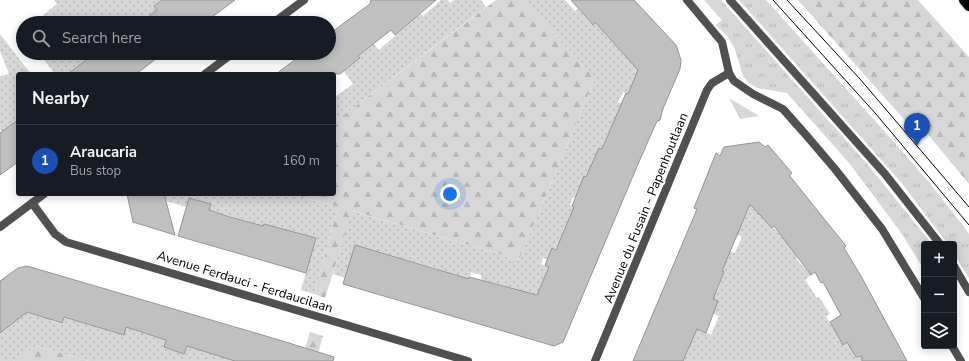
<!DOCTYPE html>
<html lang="en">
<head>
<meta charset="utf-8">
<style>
	body { margin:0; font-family:"Nunito Sans",sans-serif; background:#20242c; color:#f1f3f6 }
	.controls { position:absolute; right:12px; bottom:12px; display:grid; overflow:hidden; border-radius:4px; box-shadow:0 2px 10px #0003 }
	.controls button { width:36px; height:36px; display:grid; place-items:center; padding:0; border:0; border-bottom:1px solid #363941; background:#171b24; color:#f1f3f6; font:20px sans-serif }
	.you { position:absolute; left:450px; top:194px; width:14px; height:14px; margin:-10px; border:3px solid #fff; border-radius:50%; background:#1a73e8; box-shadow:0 0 0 6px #1a73e833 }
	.badge { display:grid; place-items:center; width:26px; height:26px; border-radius:50%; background:#ea580c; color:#fff; font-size:13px; font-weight:700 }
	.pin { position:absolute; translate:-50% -33px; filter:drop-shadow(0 1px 2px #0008) }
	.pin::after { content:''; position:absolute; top:21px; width:14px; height:12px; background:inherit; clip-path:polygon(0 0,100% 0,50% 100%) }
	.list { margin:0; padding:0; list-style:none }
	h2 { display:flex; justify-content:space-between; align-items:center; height:52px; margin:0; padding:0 16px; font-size:17px }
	h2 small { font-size:13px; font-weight:400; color:#9ea1a6 }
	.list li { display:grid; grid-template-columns:26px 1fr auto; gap:12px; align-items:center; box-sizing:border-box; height:72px; padding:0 16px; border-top:1px solid #363941 }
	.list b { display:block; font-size:15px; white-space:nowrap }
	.list p { margin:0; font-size:13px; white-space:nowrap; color:#9ea1a6 }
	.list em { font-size:13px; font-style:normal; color:#9ea1a6 }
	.icon { flex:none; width:22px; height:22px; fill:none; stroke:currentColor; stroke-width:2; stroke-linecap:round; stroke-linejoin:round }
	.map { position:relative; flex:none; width:969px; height:361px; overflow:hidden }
	.search { position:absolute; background:#171b24; box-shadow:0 2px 10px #0003; left:16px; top:16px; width:320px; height:44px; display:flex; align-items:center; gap:10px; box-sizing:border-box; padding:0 14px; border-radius:22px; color:#9ea1a6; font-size:15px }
	.panel { position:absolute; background:#171b24; box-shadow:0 2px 10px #0003; left:16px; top:72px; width:320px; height:124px; border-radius:4px }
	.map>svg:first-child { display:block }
	.grass { fill:url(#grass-tufts) }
	.forest { fill:url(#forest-firs) }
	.garden { fill:url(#garden-dots) }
	.building { fill:#c0c0c0; stroke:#949494 }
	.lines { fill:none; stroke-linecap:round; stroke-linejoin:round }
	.primary-casing { stroke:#dbdbdb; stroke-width:12 }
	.pedestrian { stroke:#505050; stroke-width:8 }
	.minor { stroke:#505050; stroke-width:8 }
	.primary { stroke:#000; stroke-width:10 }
	.tram { stroke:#000; stroke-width:1 }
	.labels { text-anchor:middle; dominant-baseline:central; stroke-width:4; stroke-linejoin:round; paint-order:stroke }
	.street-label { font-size:13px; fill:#000; stroke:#fff }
</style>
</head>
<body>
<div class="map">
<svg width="969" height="361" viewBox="0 0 969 361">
	<defs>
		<pattern id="grass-tufts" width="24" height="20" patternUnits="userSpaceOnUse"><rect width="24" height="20" fill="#d7d7d7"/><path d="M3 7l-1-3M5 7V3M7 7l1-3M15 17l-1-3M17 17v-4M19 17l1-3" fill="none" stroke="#b7b7b7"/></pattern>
		<pattern id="forest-firs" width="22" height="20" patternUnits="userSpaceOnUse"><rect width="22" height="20" fill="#d7d7d7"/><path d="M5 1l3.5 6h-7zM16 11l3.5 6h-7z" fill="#b7b7b7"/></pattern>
		<pattern id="garden-dots" width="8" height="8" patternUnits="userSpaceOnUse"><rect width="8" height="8" fill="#d7d7d7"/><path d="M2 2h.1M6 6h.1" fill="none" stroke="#b7b7b7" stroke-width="1.8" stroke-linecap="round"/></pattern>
	</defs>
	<rect width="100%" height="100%" fill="#fff"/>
	<g class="grass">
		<path d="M704,0h17l147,165 64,79h-8v26l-22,-36 -52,-70 -63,-71 -30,-5 -8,-5 -6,-7 -8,-27 -8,-13 -11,-11 6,-5z"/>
		<path d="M739,0h27l120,133 42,48 36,46 5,7v44l-15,-24v-10h-6l-48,-63z"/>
		<path d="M729,98l30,18 -19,3z"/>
	</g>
	<g class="forest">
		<path d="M496,0h28l71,79 -76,181 -166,-49 -28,87 -11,-4 24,-87 -46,-13h42v-72z"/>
		<path d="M798,0h120l51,57v127l-52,-63 -7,5z"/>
		<path d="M310,332l13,4 -7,25h-15z"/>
		<path d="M36,346l53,15h-76z"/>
	</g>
	<g class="garden">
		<path d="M54,0h108l-8,6 3,4 -17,13h-106l23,-19z"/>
		<path d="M441,0h7l2,3 4,-3h27l5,7 -152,115v-27l2,1 17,-12 -9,-13 16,-12 -2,-4 16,-11 5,6 41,-37 3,3z"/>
		<path d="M524,0h41l10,11 3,-2 14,16 3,-3 28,32 18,9 -13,31 -5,-2 -5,10 7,3 -9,27 -6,-2 -8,19 -3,-1 -13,29 -2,-1 -6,23 -5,-2 -3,8 15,6 -38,48 -4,-1 -2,6 8,3 -6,14 7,3 -10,18 -28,-14 -31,-8v-5l-10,-3 -2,7 -10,-3 -24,5 3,-12 -83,-24 -10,33 -12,-4 19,-63 167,49 76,-181z"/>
		<path d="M0,34l31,40h-13v46l-16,12 -2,-3v-53l9,-2 -9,-23z"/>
		<path d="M39,53h56l-27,21h-13z"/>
		<path d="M741,165l25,57 14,12 6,8 4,-3 13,15 -7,5 15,16 -6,5 12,18 2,-1 11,17 -4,2 17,29 4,-3 10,5 1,10 4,-1 2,5h-181l6,-12 -7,-4 11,-18 18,8 8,-19 -6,-3 -1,-14 3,-8 2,1 7,-20 -8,-4 8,-20 11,5 7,-16 -5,-3z"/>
		<path d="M164,194h128l46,13 -24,87 -13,-4 15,-52 -21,-6 -2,8 -19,-13 -10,-3 -1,2 -54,-16 2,-6 -21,-6 -3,9 -21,-6z"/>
		<path d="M38,308l15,6 -2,7 11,3 2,-7 8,3 1,-3 10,6 40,12 3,-8 20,7 21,3 -3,10 20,7 4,-13 19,11 31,9h-149l-53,-15 -23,15h-13v-29l21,-22 15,5z"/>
	</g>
	<g class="building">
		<path d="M162,0h73l-31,23h-64l17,-13 -3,-4z"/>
		<path d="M371,0h65l-41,35 -4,-5 -33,26 2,2 -20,16h-64l28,-21h25v-19l41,-30z"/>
		<path d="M571,0h63l42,45 5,15 -1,9 -18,42v2l-2,7 -3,1 -19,43 -75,178 -9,4 -211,-62 12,-39 114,34v-2l68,18 12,-28 -4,-2 7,-17 4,2 18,-43 -2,-1 12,-30 2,1 13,-29 3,1 24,-56 2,1 10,-24 -43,-48 -2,3z"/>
		<path d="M95,53h69l-28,21h-68z"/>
		<path d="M18,120v42l-18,13v-42z"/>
		<path d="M759,142l6,5 3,-2 24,28 -3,2 57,71 -2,2 17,28 46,85h-45v-5l-6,1 -9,-15 -4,3 -13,-23 11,-7 -18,-33 -2,1 -6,-11 -4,3 -37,-49 -2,2 -22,-24 -28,67 2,1 -11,27 5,2 -12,32 -9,-4 -14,32h-50l64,-152 -3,-1 22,-55 4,3 4,-9z"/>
		<path d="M127,194h37l11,41 -42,-13z"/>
		<path d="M189,198l22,6 -2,6 21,7 33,9 1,-2 52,14 -10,35 -128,-37z"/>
		<path d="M27,266l249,73 58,18 -1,4h-98l-48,-15 -3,8 -20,-7 2,-7 -40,-13 -2,8 -60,-18 -2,6 -35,-11 -27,21v-52l18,-13z"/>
	</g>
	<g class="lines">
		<g class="primary-casing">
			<path id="primary" d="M964,0l5,6"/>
		</g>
		<g class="pedestrian">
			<path d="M730,0l155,174 55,70"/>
			<path d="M954,266l15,26"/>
		</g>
		<g class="minor">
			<path d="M687,0l35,42 7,31 5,8 19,13 30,15 23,26 29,34 47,60 42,69"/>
			<path d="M273,23l31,-23"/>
			<path d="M205,74l28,-21"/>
			<path d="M32,203l23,31 11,8 402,119"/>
			<path d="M0,227l44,-33"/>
			<path d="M952,346l9,15"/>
			<path d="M595,361l112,-271 5,-7 17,-10"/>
		</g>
		<use href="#primary" class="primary"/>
		<g class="tram">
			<path d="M773,0l103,114 93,111"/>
			<path d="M787,0l73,79 109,128"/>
		</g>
	</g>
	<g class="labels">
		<g class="street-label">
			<text transform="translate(646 208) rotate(-68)">Avenue du Fusain - Papenhoutlaan</text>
			<text transform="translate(245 282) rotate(17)">Avenue Ferdauci - Ferdaucilaan</text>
		</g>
	</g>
</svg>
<div class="controls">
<button>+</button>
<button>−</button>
<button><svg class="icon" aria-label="layers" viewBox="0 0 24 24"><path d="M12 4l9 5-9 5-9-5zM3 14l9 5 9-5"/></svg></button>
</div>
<div class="you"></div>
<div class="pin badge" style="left:917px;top:146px;background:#1a4fb4">1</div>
<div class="search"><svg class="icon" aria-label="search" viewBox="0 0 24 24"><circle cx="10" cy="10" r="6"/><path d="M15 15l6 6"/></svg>Search here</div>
<section class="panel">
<h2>Nearby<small></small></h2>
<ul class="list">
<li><span class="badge" style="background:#1a4fb4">1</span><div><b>Araucaria</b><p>Bus stop</p></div><em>160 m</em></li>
</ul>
</section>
</div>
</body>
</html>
